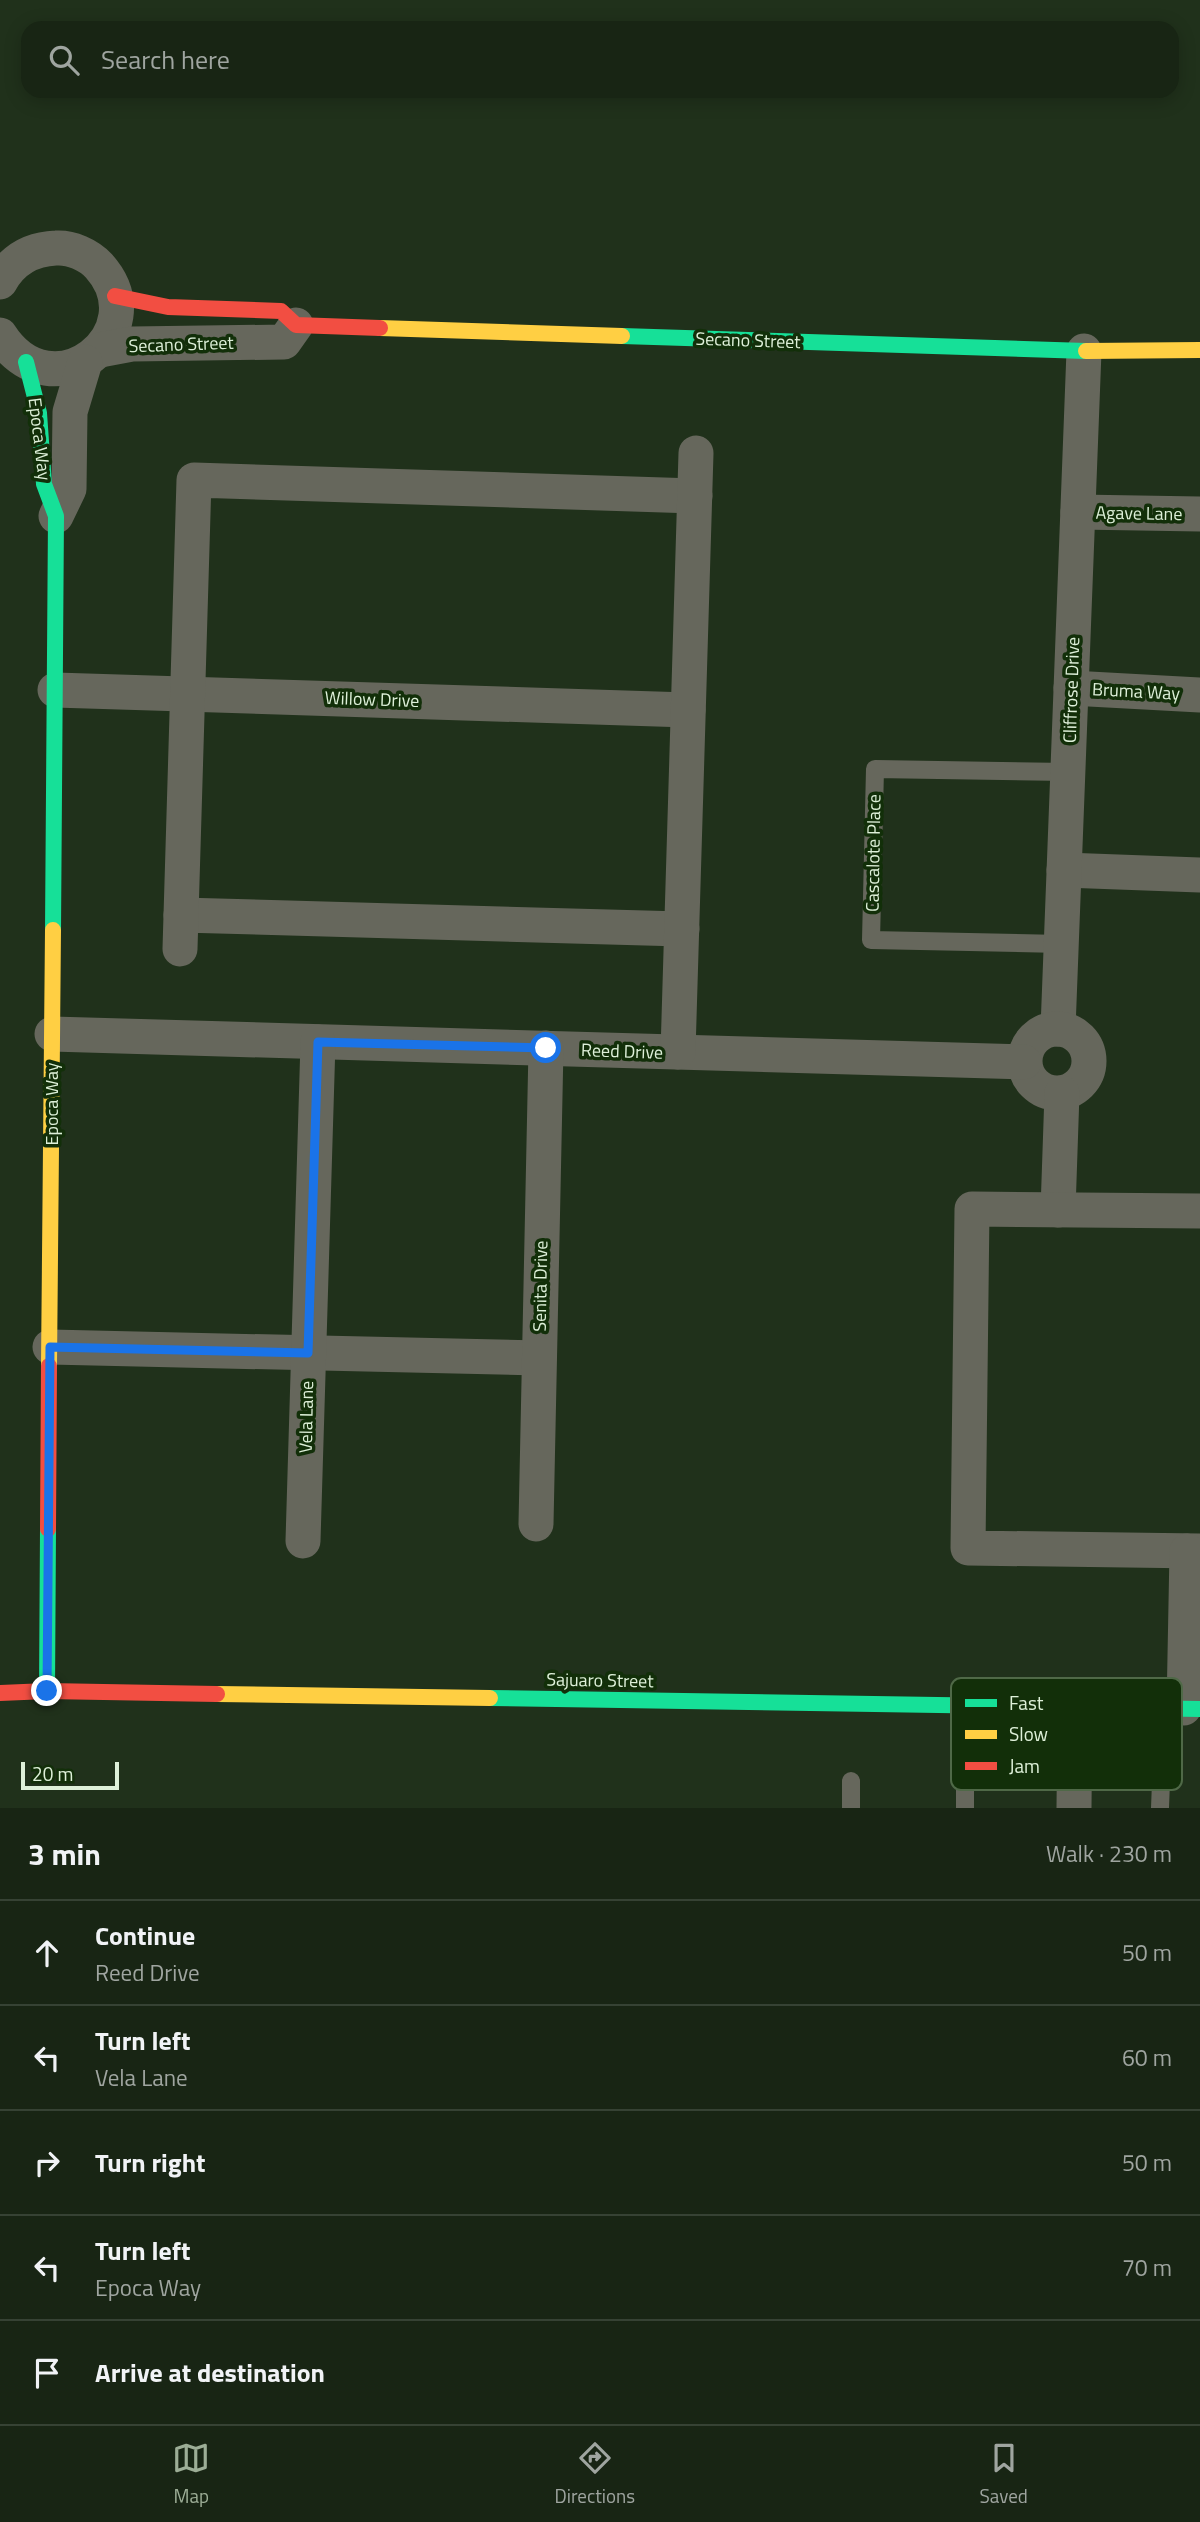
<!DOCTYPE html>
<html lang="en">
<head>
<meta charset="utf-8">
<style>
	body { margin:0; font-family:"Titillium Web",sans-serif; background:#212d1d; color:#f1f3f6 }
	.scale { position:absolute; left:21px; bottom:18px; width:98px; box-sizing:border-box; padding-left:7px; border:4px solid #def0d9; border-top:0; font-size:19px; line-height:24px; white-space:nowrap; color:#def0d9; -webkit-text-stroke:5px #122f09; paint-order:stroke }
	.stop { position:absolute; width:21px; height:21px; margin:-16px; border:5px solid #1a73e8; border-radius:50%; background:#fff }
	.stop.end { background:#1a73e8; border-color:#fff; box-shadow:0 2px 7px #0008 }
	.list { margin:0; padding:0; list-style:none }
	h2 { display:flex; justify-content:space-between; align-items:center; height:91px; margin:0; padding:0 28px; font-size:30px }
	h2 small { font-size:23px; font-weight:400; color:#9fa5a0 }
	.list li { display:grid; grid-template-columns:46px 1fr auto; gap:21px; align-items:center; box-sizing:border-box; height:105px; padding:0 28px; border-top:2px solid #364234 }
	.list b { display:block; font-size:26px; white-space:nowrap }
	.list p { margin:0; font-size:23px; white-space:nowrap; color:#9fa5a0 }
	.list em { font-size:23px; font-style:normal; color:#9fa5a0 }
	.icon { flex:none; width:38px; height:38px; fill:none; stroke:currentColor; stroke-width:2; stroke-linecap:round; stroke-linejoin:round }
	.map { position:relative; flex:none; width:1200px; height:1808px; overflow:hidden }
	.search { position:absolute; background:#182514; box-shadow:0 4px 18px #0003; left:21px; right:21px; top:21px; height:77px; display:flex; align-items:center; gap:18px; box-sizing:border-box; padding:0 24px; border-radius:21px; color:#9fa5a0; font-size:26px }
	.sheet { height:616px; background:#182514 }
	nav { display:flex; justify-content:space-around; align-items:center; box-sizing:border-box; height:98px; border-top:2px solid #364234; background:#182514; font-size:19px; color:#9fa5a0 }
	nav a { display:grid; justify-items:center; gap:4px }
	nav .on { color:#9cad96 }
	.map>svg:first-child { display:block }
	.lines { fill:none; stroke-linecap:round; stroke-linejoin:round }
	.lane { stroke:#66675c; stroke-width:18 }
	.street { stroke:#66675c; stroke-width:35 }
	.fast { stroke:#16e098; stroke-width:16 }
	.slow { stroke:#ffcf43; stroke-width:16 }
	.jam { stroke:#f24e42; stroke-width:16 }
	.route { stroke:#1a73e8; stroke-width:9 }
	.labels { text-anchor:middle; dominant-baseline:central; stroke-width:7; stroke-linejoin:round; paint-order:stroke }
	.street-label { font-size:18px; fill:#def0d9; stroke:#122f09 }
	.key { fill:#122f09; stroke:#4f6947; stroke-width:2 }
	.key-label { font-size:19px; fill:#def0d9 }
</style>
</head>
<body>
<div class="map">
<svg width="1200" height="1808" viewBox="0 0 1200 1808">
	<rect width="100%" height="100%" fill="#20311b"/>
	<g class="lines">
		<g class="lane">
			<path d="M1062,944l-191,-4 4,-171 193,3"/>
			<path d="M851,1781v27"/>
			<path d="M965,1808v-33"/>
			<path d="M1160,1808l1,-26"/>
		</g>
		<g class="street">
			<path d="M0,282c12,-22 31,-33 56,-34 15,-1 33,7 43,18 59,66 -46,151 -99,69"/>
			<path d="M100,350l32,-6 152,-2 12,-17"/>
			<path d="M1078,512l122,2"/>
			<path d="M56,516l13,-27 1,-77 15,-50"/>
			<path d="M1071,688l129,7"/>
			<path d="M55,690l633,20"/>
			<path d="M1064,870l136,5"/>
			<path d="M181,915l501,14"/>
			<path d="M180,949l14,-469 501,16"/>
			<path d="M1058,1029l26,-678"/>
			<circle cx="1057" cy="1061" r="32"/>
			<path d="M52,1034l972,28"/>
			<path d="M678,1052l18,-599"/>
			<path d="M1058,1210l4,-117"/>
			<path d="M1200,1211l-228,-2 -4,339 232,3"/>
			<path d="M50,1347l489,11"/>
			<path d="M536,1524l10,-476"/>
			<path d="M303,1541l15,-499"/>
			<path d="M1184,1708l3,-157"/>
			<path d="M1074,1808l1,-103"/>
		</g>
		<g class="fast">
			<path d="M622,336l464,15"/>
			<path d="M26,362l13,51 5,71 12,32 -3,414"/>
			<path d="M47,1691l1,-162"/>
			<path d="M490,1698l710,11"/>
		</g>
		<g class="slow">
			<path d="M380,328l242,8"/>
			<path d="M1086,351l114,-1"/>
			<path d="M49,1366l4,-436"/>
			<path d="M217,1694l273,4"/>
		</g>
		<g class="jam">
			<path d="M115,296l53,11 113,4 15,14 84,3"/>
			<path d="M48,1529l1,-163"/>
			<path d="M0,1693l47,-2 170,3"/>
		</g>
	</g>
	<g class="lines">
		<path class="route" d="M47,1691l3,-344 258,6 10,-311 228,6"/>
	</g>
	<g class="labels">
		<g class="street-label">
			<text transform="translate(748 340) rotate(2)">Secano Street</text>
			<text transform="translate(181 344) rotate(-2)">Secano Street</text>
			<text transform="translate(40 439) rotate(83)">Epoca Way</text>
			<text transform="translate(1139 513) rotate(1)">Agave Lane</text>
			<text transform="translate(1071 690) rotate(-88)">Cliffrose Drive</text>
			<text transform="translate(1136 691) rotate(3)">Bruma Way</text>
			<text transform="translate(372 699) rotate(2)">Willow Drive</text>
			<text transform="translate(873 853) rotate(-89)">Cascalote Place</text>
			<text transform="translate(622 1051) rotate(2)">Reed Drive</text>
			<text transform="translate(51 1104) rotate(-90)">Epoca Way</text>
			<text transform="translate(540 1286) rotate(-89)">Senita Drive</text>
			<text transform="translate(306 1417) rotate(-89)">Vela Lane</text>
			<text transform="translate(600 1680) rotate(1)">Sajuaro Street</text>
		</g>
	</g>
	<rect x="951" y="1678" width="231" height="112" rx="10" class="key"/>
	<rect x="965" y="1699" width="32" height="8" fill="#16e098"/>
	<rect x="965" y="1730" width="32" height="9" fill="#ffcf43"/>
	<rect x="965" y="1762" width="32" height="8" fill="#f24e42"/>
	<g class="key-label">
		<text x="1009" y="1710">Fast</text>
		<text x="1009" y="1741">Slow</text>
		<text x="1009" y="1773">Jam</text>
	</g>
</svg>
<div class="scale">20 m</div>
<div class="stop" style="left:546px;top:1048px"></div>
<div class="stop end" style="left:47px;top:1691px"></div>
<div class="search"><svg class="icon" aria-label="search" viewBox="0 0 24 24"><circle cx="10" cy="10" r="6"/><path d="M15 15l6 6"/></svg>Search here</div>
</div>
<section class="sheet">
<h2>3 min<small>Walk · 230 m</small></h2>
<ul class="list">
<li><svg class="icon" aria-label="ahead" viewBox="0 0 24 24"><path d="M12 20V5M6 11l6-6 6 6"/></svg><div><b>Continue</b><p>Reed Drive</p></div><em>50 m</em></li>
<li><svg class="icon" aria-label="left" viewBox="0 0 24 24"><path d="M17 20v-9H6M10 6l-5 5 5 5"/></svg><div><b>Turn left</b><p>Vela Lane</p></div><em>60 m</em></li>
<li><svg class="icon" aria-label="right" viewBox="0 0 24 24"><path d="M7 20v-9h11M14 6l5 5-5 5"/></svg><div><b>Turn right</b></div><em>50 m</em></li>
<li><svg class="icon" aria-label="left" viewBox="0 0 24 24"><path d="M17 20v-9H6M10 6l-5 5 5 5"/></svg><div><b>Turn left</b><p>Epoca Way</p></div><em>70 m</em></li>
<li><svg class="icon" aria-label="arrive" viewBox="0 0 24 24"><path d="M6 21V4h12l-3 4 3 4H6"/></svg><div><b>Arrive at destination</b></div></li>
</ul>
</section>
<nav>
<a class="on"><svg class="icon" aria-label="map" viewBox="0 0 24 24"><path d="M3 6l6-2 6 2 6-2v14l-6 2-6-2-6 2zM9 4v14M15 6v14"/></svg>Map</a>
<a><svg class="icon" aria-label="directions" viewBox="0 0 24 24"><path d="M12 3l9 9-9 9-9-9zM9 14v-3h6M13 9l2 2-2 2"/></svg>Directions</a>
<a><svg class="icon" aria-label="saved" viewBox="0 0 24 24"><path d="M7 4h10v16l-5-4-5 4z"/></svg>Saved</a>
</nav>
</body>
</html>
